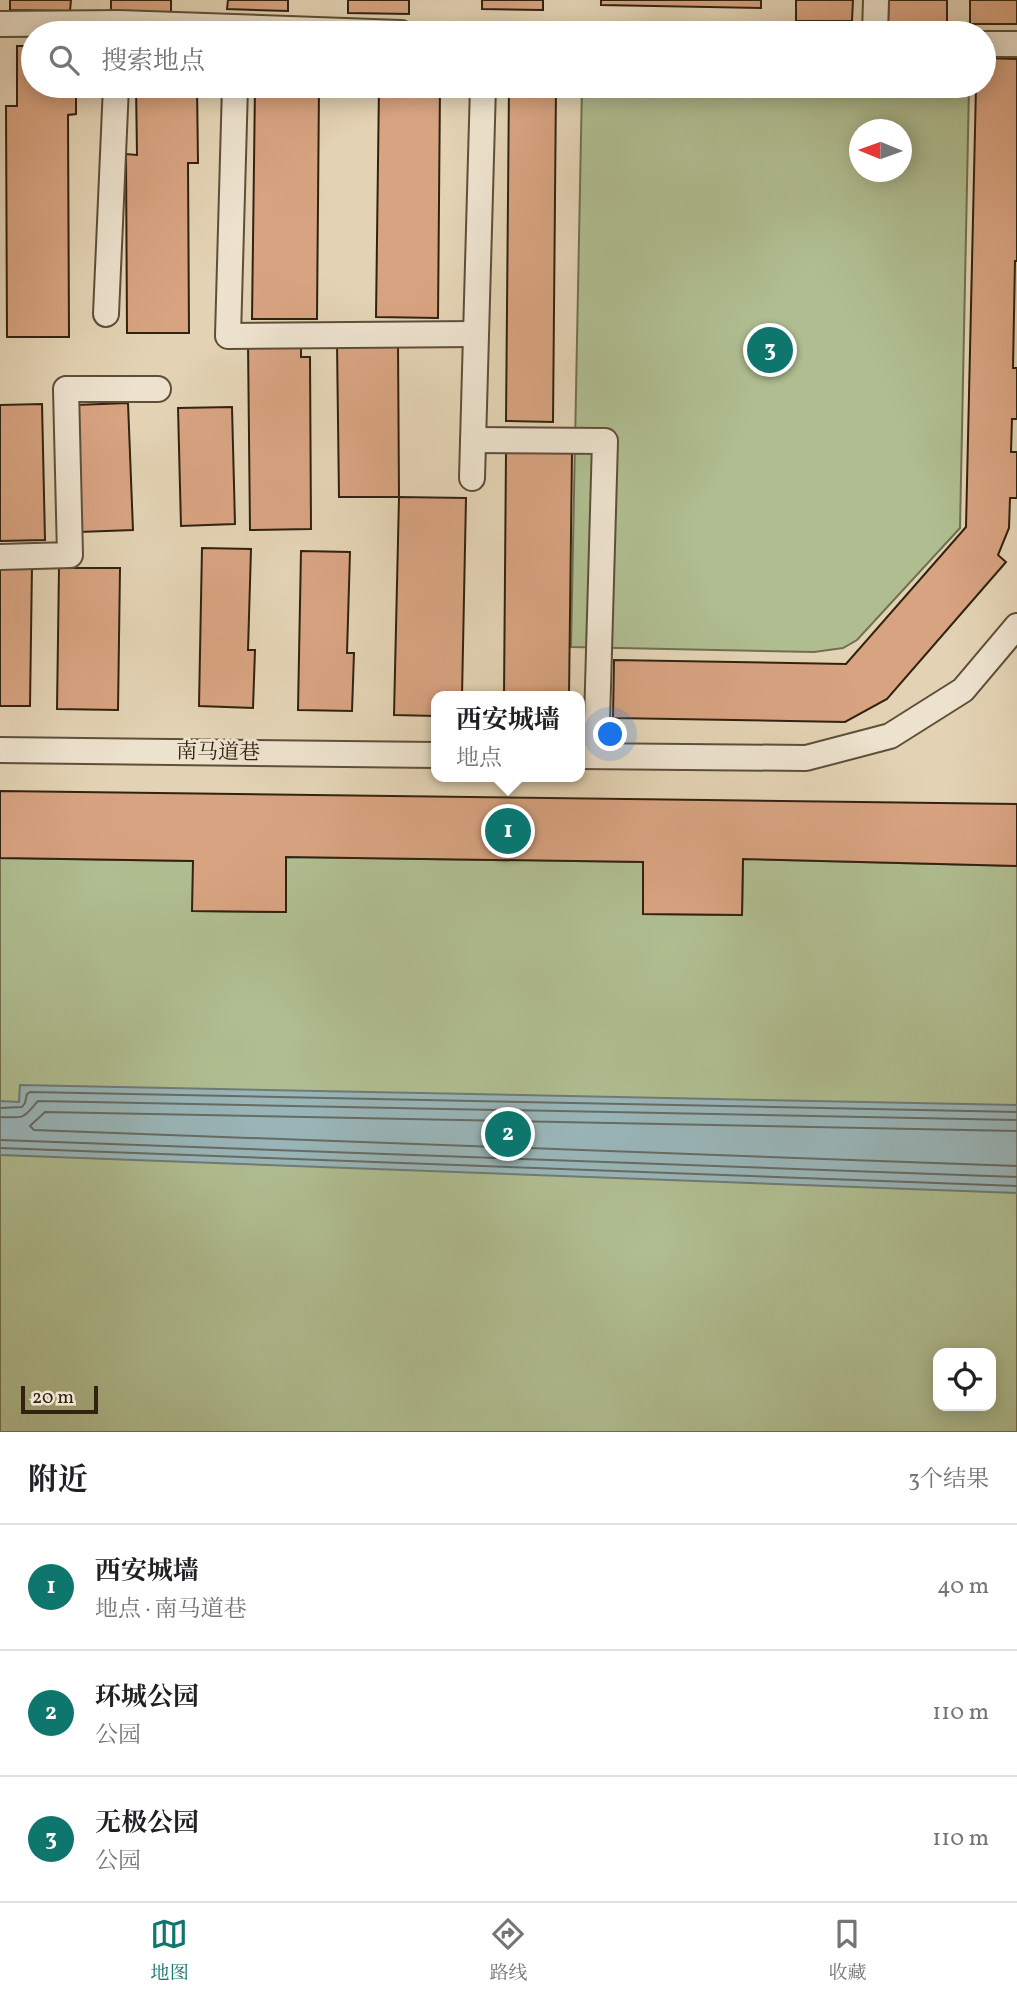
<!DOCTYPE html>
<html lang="zh">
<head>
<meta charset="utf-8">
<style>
	body { margin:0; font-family:Vollkorn,"Noto Serif SC",serif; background:#f6f6f6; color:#202124 }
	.controls { position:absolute; right:21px; bottom:21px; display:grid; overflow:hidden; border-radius:14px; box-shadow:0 4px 18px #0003 }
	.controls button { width:63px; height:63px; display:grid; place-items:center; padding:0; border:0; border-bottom:2px solid #e0e0e0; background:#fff; color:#202124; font:35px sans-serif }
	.compass { position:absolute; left:849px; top:119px; width:63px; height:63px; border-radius:50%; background:#fff; box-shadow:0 4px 18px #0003; rotate:271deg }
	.scale { position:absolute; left:21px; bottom:18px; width:77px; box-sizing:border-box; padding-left:7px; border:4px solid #312310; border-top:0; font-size:19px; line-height:24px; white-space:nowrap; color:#312310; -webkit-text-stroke:5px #ede2ce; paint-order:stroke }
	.you { position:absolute; left:611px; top:735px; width:24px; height:24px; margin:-18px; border:5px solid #fff; border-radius:50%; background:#1a73e8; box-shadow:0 0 0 10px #1a73e833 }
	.badge { display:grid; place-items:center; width:46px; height:46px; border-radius:50%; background:#0f766e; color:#fff; font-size:23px; font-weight:700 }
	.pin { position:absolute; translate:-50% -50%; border:4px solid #fff; box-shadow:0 2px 7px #0006 }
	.popup { position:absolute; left:431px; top:691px; width:154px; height:91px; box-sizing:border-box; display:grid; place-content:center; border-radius:14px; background:#fff; filter:drop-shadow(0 2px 5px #0005); font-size:23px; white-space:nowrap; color:#757577 }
	.popup b { font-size:26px; color:#202124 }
	.popup::after { content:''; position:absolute; left:50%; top:100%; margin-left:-14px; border:14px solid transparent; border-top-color:#fff }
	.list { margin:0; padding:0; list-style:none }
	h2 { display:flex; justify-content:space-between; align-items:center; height:91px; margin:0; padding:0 28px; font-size:30px }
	h2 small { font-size:23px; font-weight:400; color:#757577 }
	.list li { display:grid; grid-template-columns:46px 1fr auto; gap:21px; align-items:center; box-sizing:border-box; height:126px; padding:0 28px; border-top:2px solid #e0e0e0 }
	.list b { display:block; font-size:26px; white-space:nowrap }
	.list p { margin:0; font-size:23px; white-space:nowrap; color:#757577 }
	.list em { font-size:23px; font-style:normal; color:#757577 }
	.icon { flex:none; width:38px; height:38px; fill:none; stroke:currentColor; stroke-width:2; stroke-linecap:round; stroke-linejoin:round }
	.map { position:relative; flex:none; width:1017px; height:1432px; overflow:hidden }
	.search { position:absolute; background:#fff; box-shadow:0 4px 18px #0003; left:21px; right:21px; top:21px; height:77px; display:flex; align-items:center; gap:18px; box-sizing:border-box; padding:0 24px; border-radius:38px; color:#757577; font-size:26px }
	.sheet { height:469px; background:#fff }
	nav { display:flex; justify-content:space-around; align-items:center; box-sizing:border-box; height:98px; border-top:2px solid #e0e0e0; background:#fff; font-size:19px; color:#757577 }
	nav a { display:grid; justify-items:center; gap:4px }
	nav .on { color:#0f766e }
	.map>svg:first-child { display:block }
	.green { fill:#afbd90; stroke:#707050; stroke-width:2; fill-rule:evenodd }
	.water { fill:#99b5b8; stroke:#6f7b75; stroke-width:2 }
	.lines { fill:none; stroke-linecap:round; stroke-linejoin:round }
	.shore { stroke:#656c64; stroke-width:2 }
	.building { fill:#d8a381; stroke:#312310; stroke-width:2 }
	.minor-casing { stroke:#5e4f39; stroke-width:28 }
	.minor { stroke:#ede2ce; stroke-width:24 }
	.labels { text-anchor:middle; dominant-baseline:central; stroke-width:6; stroke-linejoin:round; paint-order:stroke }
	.street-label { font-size:21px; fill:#312310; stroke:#ede2ce }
</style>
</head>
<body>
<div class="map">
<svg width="1017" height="1432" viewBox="0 0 1017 1432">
	<rect width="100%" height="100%" fill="#e3d3b4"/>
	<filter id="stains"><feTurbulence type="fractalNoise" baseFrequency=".00286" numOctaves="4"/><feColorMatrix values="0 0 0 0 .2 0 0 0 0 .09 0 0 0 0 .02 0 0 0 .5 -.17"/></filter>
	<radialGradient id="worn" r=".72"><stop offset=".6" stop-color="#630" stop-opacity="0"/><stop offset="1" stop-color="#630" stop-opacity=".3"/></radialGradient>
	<g class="green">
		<path d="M582,86h387l-9,442 -103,112 -14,8 -29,4 -243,-5zM860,130h42v42h-42z"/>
		<path d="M286,857l357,5v52l99,1 1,-56 274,7v566h-1017v-574l193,3v50l92,1zM938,1353h53v53h-53z"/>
	</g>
	<path class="water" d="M20,1085l997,20v88l-1017,-38v-54l19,1z"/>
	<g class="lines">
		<g class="shore">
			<path d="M0,1108l22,-1 3,-4 2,-9 3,-2 987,20"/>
			<path d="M0,1117c26,1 22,2 38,-16l979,19"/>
			<path d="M1017,1131l-972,-19 -15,14 4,4 983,36"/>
			<path d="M0,1140l1017,37"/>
			<path d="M0,1148l1017,38"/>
		</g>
	</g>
	<g class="building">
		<path d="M10,0h61l-1,11 -60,-1z"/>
		<path d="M111,0h60v14l-60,-1z"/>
		<path d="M228,0h60v11l-61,-2z"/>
		<path d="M348,0h61v14l-61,-1z"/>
		<path d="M482,0h61v10l-61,-1z"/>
		<path d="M601,0h160v8l-160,-3z"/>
		<path d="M796,0h57l-1,21h-56z"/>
		<path d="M889,0h58v22h-59z"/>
		<rect x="970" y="0" width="47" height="24"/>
		<path d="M17,46h16v40h43v28l-8,1 1,222h-62l-1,-231h11z"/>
		<path d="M984,58l33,1v202h-2l-2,107h4v51h-5l-1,33h6v46h-7l-1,30 -11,27 8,7 -119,137 -42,23 -232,-4 1,-58 232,4 120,-137 10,-441h8z"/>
		<path d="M136,86h61l1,77h-10l1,170h-62l-1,-179 11,1z"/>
		<path d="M255,86h64l-2,233h-65z"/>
		<path d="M379,86h61l-2,232 -62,-1z"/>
		<path d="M509,86h47l-3,336 -47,-1z"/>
		<path d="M301,341v16h9l1,172 -61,1 -2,-188z"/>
		<path d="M398,342l1,155h-60l-2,-154z"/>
		<path d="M128,403l5,127 -54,2 -4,-127z"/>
		<path d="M42,404l3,136 -45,1v-136z"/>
		<path d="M232,407l3,117 -54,2 -3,-118z"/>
		<path d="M506,453h66l-3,243h-65z"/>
		<path d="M399,497l67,1 -4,198h-26v20l-42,-1z"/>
		<path d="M202,548l49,1 -3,101h7l-2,58 -54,-2z"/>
		<path d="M301,551l49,1 -3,101h7l-2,58 -54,-1z"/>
		<path d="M0,564l32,1 -2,141h-30z"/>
		<path d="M59,568h61l-2,142 -61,-1z"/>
		<path d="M0,791l1017,13v62l-274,-7 -1,56 -99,-1v-52l-357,-5v55l-94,-1 1,-50 -193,-3z"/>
	</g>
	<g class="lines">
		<g class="minor-casing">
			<g id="minor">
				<path d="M0,24l119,-1 282,10"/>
				<path d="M875,33l1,-33"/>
				<path d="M984,44h33"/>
				<path d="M235,86l-7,250 248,-2"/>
				<path d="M106,314l10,-228"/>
				<path d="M473,440l132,1 -9,315"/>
				<path d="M472,478l11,-392"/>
				<path d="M0,557l70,-2 -4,-166h92"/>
				<path d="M0,750l436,5"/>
				<path d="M580,756l226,2 84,-22 73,-46 54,-64"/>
			</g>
		</g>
		<use href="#minor" class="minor"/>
	</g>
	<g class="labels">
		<g class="street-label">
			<text transform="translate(218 753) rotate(1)">南马道巷</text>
		</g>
	</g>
	<rect width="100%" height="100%" filter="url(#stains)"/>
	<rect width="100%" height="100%" fill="url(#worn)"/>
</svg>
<div class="controls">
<button><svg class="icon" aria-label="locate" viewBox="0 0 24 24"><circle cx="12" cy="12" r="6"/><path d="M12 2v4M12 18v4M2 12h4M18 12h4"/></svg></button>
</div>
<svg class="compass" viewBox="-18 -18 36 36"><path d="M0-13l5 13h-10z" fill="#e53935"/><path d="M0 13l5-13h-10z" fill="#757577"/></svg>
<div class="scale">20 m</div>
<div class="you"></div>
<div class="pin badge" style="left:508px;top:831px">1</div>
<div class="popup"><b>西安城墙</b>地点</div>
<div class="pin badge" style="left:508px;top:1134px">2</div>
<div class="pin badge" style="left:770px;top:350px">3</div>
<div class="search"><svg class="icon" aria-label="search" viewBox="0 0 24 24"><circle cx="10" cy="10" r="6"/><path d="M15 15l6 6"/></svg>搜索地点</div>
</div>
<section class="sheet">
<h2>附近<small>3个结果</small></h2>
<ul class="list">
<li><span class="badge">1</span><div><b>西安城墙</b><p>地点 · 南马道巷</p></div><em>40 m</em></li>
<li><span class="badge">2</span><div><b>环城公园</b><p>公园</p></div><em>110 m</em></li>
<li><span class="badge">3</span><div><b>无极公园</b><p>公园</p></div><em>110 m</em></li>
</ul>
</section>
<nav>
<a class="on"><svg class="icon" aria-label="map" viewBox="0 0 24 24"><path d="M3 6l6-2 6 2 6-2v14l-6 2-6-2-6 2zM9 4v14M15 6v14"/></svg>地图</a>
<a><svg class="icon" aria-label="directions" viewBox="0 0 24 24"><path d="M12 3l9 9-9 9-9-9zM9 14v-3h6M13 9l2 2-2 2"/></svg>路线</a>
<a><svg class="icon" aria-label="saved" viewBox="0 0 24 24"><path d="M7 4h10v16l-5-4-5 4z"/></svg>收藏</a>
</nav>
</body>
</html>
